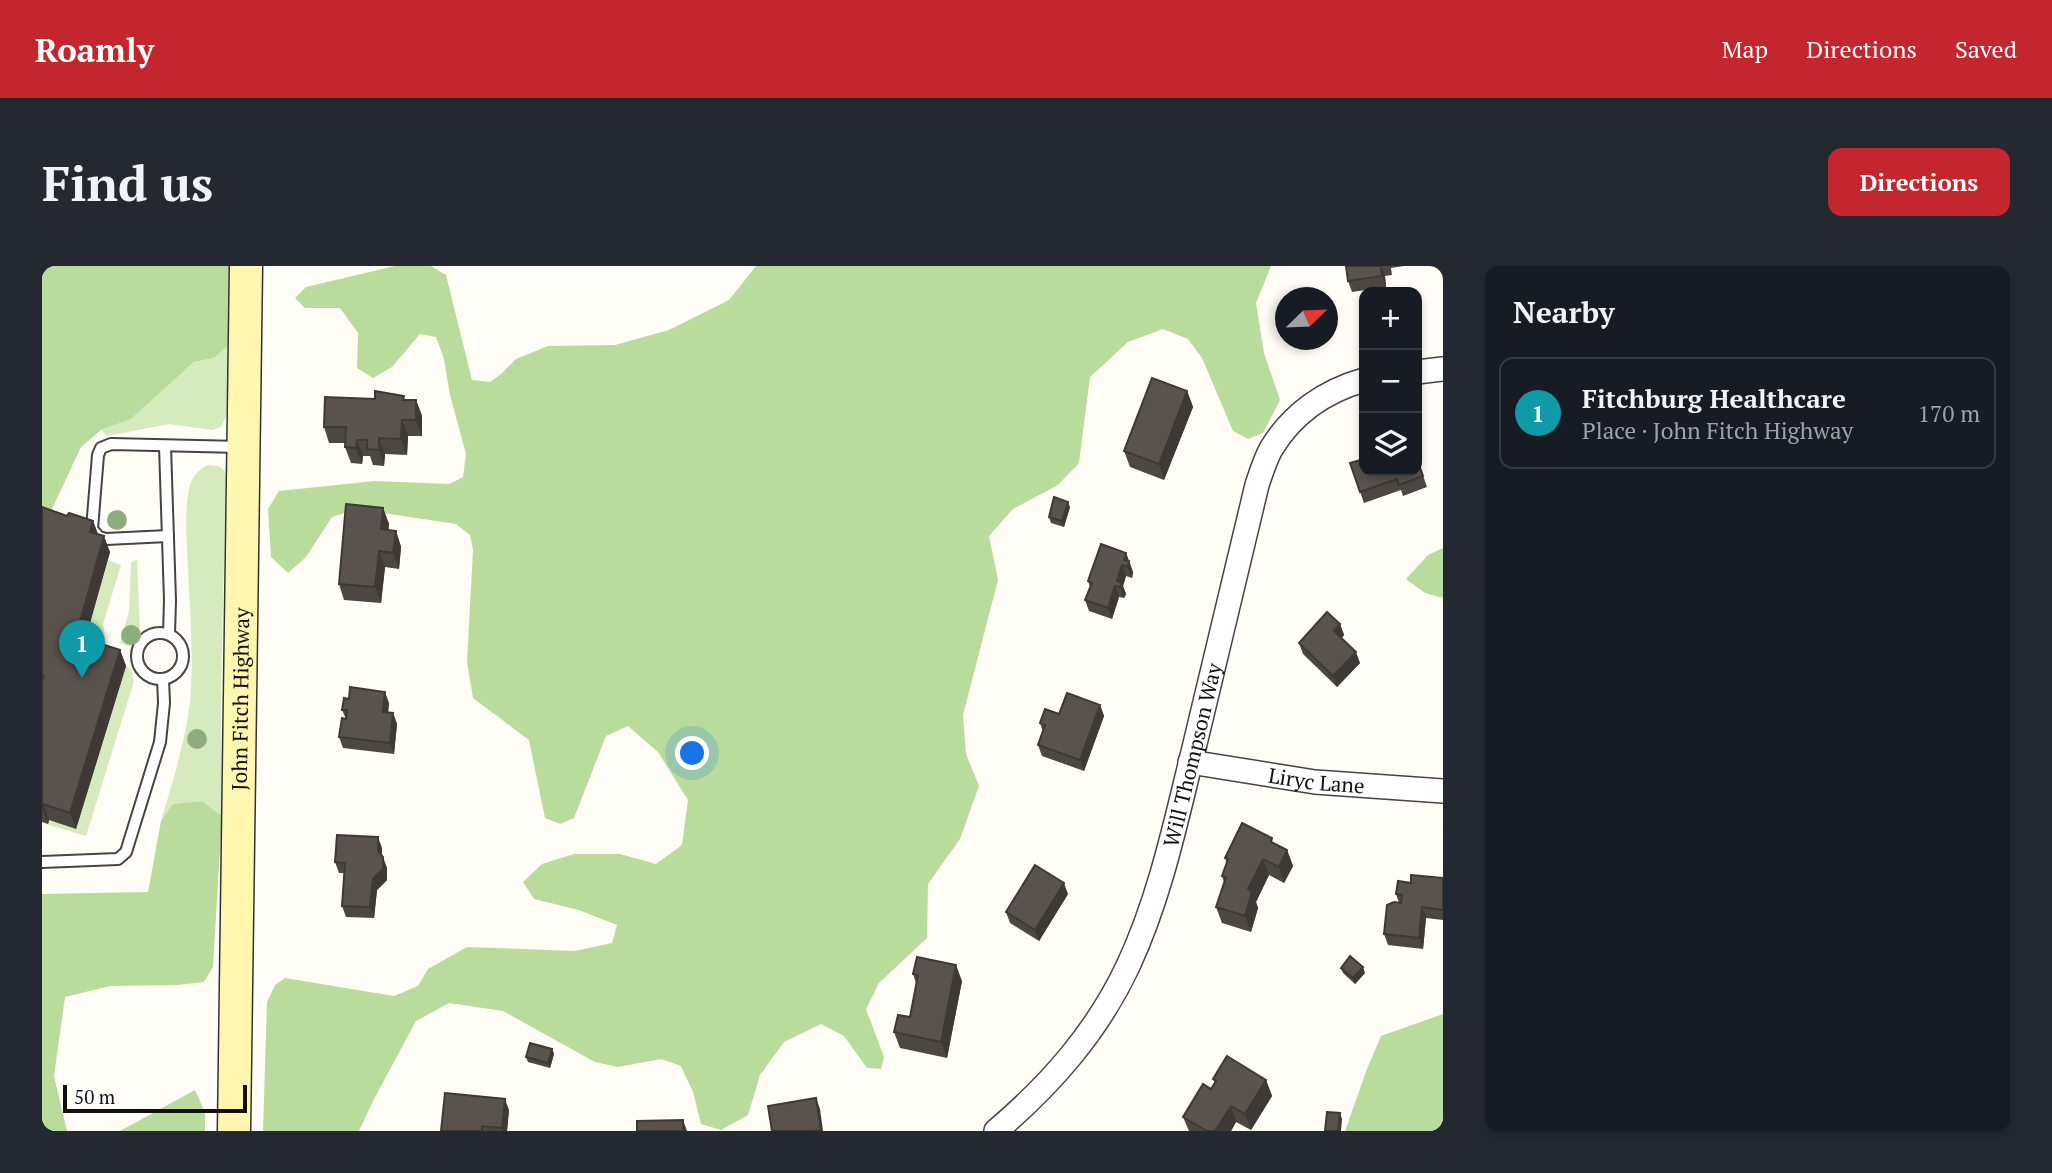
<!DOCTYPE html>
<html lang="en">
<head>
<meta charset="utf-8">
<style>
	body { margin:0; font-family:"PT Serif",serif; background:#242831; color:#f1f3f6 }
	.controls { position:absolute; right:21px; top:21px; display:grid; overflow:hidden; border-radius:14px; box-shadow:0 4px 10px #0003 }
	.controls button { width:63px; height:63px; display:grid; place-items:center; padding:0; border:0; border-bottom:2px solid #363941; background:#171b24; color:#f1f3f6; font:35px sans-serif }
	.compass { position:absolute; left:1233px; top:21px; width:63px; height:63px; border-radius:50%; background:#171b24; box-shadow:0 4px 10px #0003; rotate:67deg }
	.scale { position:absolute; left:21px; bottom:18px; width:184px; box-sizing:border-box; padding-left:7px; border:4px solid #111; border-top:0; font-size:19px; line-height:24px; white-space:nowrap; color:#111; -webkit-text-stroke:5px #fff; paint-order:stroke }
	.you { position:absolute; left:651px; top:488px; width:24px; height:24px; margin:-18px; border:5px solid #fff; border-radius:50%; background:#1a73e8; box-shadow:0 0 0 10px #1a73e833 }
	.badge { display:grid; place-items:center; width:46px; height:46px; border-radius:50%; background:#c4262e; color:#fff; font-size:23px; font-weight:700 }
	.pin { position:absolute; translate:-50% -58px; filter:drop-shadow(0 2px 4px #0008) }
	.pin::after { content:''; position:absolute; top:37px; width:24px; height:21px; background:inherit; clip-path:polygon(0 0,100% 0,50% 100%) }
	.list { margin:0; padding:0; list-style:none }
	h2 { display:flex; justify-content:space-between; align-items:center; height:91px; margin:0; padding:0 28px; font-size:30px }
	h2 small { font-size:23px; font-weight:400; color:#9ea1a6 }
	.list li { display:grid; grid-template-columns:46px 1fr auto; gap:21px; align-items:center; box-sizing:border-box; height:112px; margin:0 14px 14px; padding:0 14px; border:2px solid #363941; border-radius:14px }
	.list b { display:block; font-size:26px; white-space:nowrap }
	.list p { margin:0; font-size:23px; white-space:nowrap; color:#9ea1a6 }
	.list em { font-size:23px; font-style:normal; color:#9ea1a6 }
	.icon { flex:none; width:38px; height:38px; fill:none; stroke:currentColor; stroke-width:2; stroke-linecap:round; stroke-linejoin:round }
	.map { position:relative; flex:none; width:1401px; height:865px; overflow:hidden; border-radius:14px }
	header { display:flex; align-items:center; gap:42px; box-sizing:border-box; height:98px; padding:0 35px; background:#c4262e; color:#fff }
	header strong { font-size:33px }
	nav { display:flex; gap:38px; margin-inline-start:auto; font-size:24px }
	.intro { display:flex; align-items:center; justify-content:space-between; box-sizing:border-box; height:168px; padding:0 42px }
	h1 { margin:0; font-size:49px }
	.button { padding:18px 32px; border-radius:14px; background:#c4262e; color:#fff; font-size:24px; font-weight:700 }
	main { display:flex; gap:42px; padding:0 42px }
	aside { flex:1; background:#171b24; border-radius:14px; box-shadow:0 4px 10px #0003 }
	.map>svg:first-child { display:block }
	.green { fill:#d5ebbd }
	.forest { fill:#b9dc9c }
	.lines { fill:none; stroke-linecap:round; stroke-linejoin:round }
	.lane-casing { stroke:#444; stroke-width:14 }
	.street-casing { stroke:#444; stroke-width:26 }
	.secondary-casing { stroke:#333; stroke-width:35 }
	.lane { stroke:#fff; stroke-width:10 }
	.street { stroke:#fff; stroke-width:23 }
	.secondary { stroke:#fff6b0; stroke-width:32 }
	.tree { fill:#8dad7f }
	.wall { fill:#4d4742 }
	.shaded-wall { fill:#3f3936 }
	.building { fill:#5a524d; stroke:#3f3936; stroke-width:2 }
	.labels { text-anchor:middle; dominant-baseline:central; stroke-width:7; stroke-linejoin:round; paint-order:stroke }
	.street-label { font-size:21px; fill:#111; stroke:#fff }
</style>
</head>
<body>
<header>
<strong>Roamly</strong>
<nav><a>Map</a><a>Directions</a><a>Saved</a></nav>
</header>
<div class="intro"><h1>Find us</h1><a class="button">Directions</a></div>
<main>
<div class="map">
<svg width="1401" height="865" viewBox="0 0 1401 865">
	<rect width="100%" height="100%" fill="#fffdf5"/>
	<g class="green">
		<path d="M187,79l-3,71 -5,11 -9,3 -43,-6 -62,12 -6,-6 30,-11 63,-57 20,-4z"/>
		<path d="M166,199c9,1 14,0 18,9l-5,213 1,129 -20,-15 -28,3 -13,17c12,-40 24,-78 29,-119 4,-44 0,-89 -2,-133 -1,-26 -4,-54 1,-80 2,-11 9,-20 19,-24z"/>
		<path d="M66,294l13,5 -18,59 3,25 -24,3z"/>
		<path d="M93,294h2l3,72 -9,15 -11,-4 9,-32 2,-48z"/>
		<path d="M84,400l5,3 3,12 -48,155 -44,-13 6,1 1,-4 27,8z"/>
	</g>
	<g class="forest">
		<path d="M0,0h191l-4,79 -15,13 -20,4 -63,57 -30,11 -20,17 -35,75 -4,14z"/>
		<path d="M353,0h36l15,9 26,105 18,2 11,-8 15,-15 32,-13 67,-1 54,-15 60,-30 27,-34h515l-15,37 8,50 16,47 -17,33 -15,6 -15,-8 -31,-73 -14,-19 -25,-10 -35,13 -38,35 -11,86 -21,22 -45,24 -24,27 9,44 -35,135 3,39 13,32 -19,53 -32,45 -1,54 -48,45 -13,26 18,48 -3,12 -14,-1 -23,-32 -23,-12 -37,18 -24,33 -12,40 -27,15 -20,-6 -8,-32 -12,-26 -20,-7 -43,8 -23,-5 -92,-51 -54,-8 -33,18 -43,80 -14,30h-96l4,-129 8,-17 10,-7 109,18 24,-10 10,-17 39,-22 108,4 37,-8 5,-18 -38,-15 -45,-11 -11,-17 19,-18 32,-10h46l36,10 26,-19 6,-45 -30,-48 -30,-26 -22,10 -32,82 -14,6 -15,-6 -16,-78 -56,-42 -6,-36 6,-112 -3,-15 -14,-11 -99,-15 -25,8 -26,40 -18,16 -17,-16 -3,-48 11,-18 96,-10 74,3 14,-7 3,-23 -16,-59 -6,-36 -8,-22 -16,-3 -28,33 -19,11 -16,-10 1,-35 -18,-25h-35l-10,-10 11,-11z"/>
		<path d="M1401,282v50l-18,-5 -19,-14 22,-24z"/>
		<path d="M160,535l20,15 -9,151 -9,15 -26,3 -68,1 -45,11 -11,79 13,55h-25v-237l106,-2 13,-71 12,-17z"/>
		<path d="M1401,748v117h-98l22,-62 14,-33z"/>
		<path d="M153,824l10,23v18h-85z"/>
	</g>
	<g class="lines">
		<g class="lane-casing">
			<g id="lane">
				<path d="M123,180l5,154 -1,34"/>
				<path d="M126,270l-62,3 -7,-2 -7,-8 6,-74 3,-7 10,-4 130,3"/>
				<circle cx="118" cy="390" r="23"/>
				<path d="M0,596l76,-3 8,-7 34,-110 4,-39 -1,-24"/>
			</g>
		</g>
		<g class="street-casing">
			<g id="street">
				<path d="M1375,106l26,-3"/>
				<path id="s1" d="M1148,496l125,20 128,9"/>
				<path id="s2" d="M954,865c55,-47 101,-99 132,-165 32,-68 48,-145 66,-218 21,-88 42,-176 63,-263 4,-12 8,-25 14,-36 21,-35 54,-58 93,-69"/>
			</g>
		</g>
		<g class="secondary-casing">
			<g id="secondary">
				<path id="s3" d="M192,865l12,-865"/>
			</g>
		</g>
		<use href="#lane" class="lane"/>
		<use href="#street" class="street"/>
		<use href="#secondary" class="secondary"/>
	</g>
	<g class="tree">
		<circle cx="75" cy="254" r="10"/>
		<circle cx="89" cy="369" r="10"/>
		<circle cx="155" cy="473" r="10"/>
	</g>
	<g class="wall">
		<path d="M1304,0h58l-13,2 1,7 -7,1 1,11 -34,5 -4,-11z"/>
		<path d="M1145,125l6,16 -29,73 -34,-13 -6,-16z"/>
		<path d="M363,134h11l6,16v20h-14l-1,19 -22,-1 -1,12 -11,-1 -3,-9h-7l-1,8 -11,-1 -6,-16 1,-4h-17l-5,-16z"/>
		<path d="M1375,192l10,29 -24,9 -2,-6 -37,13 -14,-40z"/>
		<path d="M0,241l25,9 26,5 5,13 12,18 -25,87 35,11 6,16 -50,163 -27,-9 -1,4 -6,-2z"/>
		<path d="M1028,241l-6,20 -13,-4 -2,-6z"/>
		<path d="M341,242l6,16 -1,6 8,1 5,16 -2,22 -14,-2 -4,36 -37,-3 -5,-16z"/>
		<path d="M1084,287l7,19 -1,6 -6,-2 -3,10 3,8 -2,4 -5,-1 -7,22 -23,-8 -4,-11 5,-13 -2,-6z"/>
		<path d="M1298,358l4,11 -3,3 19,25 -23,24 -34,-33 -4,-11z"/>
		<path d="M347,437l-1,9 5,1 4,11 -3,30 -51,-6 -4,-11 7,-18 -4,-9z"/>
		<path d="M1058,439l4,11 -20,55 -42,-15 -4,-11 5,-13 -3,-9 19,-9z"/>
		<path d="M1232,577l13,7 6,16 -9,17 -15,-8 -13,27 2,6 -7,24 -29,-9 -6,-16 8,-25 -2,-6 5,-13 -2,-5z"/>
		<path d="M340,582v8l5,12v12l-10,10 -3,28 -28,-1 -4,-11 2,-33h-5l-4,-11z"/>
		<path d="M1401,612v42l-17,-2 -3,31 -35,-4 -4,-11 15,-31 -3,-9 15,-11z"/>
		<path d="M1026,628l-29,47 -29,-18 -4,-11z"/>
		<path d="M1299,702l24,5 -10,11 -12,-11z"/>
		<path d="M871,708l49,7 -15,77 -47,-10 -6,-16 16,-15 6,-34z"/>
		<path d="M510,783l2,5 -4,14 -22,-6 -2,-5z"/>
		<path d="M1171,813l53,1 6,16 -21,34 -15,-8 -5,9h-42l-6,-14 28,-28 4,-6z"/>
		<path d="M467,844l-2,21h-66z"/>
	</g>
	<g class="shaded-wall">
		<path d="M1339,0l4,10 1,11 -4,-11z"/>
		<path d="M1145,125l6,16 -29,73 -5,-16z"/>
		<path d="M374,134l6,16v20l-6,-16z"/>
		<path d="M360,154l6,16 -1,19 -6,-16z"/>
		<path d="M337,172l6,16 -1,12 -5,-16z"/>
		<path d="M315,174l6,16 -1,8 -6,-16z"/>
		<path d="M1026,236l2,5 -6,20 -2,-6z"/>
		<path d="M341,242l6,16 -2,21 -6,-16z"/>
		<path d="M51,255l6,16 -9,-5z"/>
		<path d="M354,265l5,16 -2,22 -6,-16z"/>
		<path d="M62,270l6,16 -28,100 -6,-16z"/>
		<path d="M337,285l6,16 -4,36 -6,-16z"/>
		<path d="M1084,287l7,19 -1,6 -8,-18z"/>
		<path d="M1080,299l4,11 -3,10 3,8 -2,4 -7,-17z"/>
		<path d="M1073,320l4,11 -7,22 -4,-11z"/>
		<path d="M1298,358l4,11 -6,7 -4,-11z"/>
		<path d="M78,384l6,16 -50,163 -6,-16z"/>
		<path d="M1314,386l4,11 -23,24 -4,-11z"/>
		<path d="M343,426l4,11 -2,20 -4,-11z"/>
		<path d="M1058,439l4,11 -20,55 -4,-11z"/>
		<path d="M351,447l4,11 -3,30 -4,-11z"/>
		<path d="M1,538l6,16 -1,4 -6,-16z"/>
		<path d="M336,571l4,11v14l-4,-11z"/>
		<path d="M1245,584l6,16 -9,17 -5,-16z"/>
		<path d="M341,591l4,11v12l-10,10 -3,28 -4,-11 3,-28z"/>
		<path d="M1221,593l6,16 -13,27 2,6 -7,24 -6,-16 3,-27z"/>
		<path d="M1022,617l4,11 -29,47 -4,-11z"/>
		<path d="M1380,641l4,11 -3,31 -4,-11z"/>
		<path d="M914,699l6,16 -15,77 -6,-16z"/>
		<path d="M1321,701l2,6 -10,11 -2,-6z"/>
		<path d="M510,783l2,5 -4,14 -2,-5z"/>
		<path d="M1224,814l6,16 -21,34 -6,-16z"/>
		<path d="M774,832l4,11 3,22h-2v-1z"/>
		<path d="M463,833l4,11 -2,21h-4l-1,-3z"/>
		<path d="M1189,840l5,16 -5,9h-16z"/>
		<path d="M1298,847l2,6 -1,12h-3z"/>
		<path d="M641,854l4,11h-4z"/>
	</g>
	<g class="building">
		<path d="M1304,0h35l1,10 -34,5z"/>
		<path d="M1110,112l35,13 -28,73 -35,-13z"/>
		<path d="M333,125l29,5 -1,4h13v20h-14l-1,19 -22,-1v12l-12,-1v-9h-10l-1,8 -11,-1 1,-20h-22l1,-30 50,2z"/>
		<path d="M1322,193v12h53v-12l6,17 -24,9 -2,-6 -37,13 -10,-29z"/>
		<path d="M1012,231l14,5 -6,19 -13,-4z"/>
		<path d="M304,238l37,4 -2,21 15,2 -3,22 -14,-2 -4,36 -36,-3z"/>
		<path d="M0,241l25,9 2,-3 24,8 -3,11 14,4 -28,100 44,14 -50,163 -27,-9 -1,4v-127l2,-5h-2z"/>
		<path d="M1059,278l25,9 -2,7 5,1 -1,6 -6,-2 -5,16 5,2 -2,4 -5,-1 -7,22 -23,-8 7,-17 -4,-2z"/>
		<path d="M1285,346l13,12 -6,7 22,21 -23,24 -34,-33z"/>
		<path d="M308,421l35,5 -2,20 10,1 -3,30 -51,-6 3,-19 4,1 1,-9h-5l2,-12 5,1z"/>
		<path d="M1025,427l33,12 -20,55 -42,-15 7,-20 -5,-2 5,-14 14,5z"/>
		<path d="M1200,557l30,15 -1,4 16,8 -8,17 -16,-8 -15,30 4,3 -7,24 -29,-9 10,-30 -4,-1 6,-17 -3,-1z"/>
		<path d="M295,569l41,2v14l5,6v12l-10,10 -3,28 -28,-1 3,-43 -10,-1z"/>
		<path d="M993,599l29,18 -29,47 -29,-18z"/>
		<path d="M1369,609l32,3v32l-21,-3 -3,31 -35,-4 3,-29 7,-3 7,1 1,-8 -6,-1 2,-13 13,2z"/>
		<path d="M1308,690l13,11 -10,11 -12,-10z"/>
		<path d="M875,691l39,8 -15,77 -47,-10 4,-17 12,2 8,-42 -5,-1z"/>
		<path d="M488,777l22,6 -4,14 -22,-6z"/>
		<path d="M1185,790l39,24 -21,34 -14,-8 -16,25h-8l-24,-14 20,-33 8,5 5,-8 -3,-2z"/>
		<path d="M403,827l60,6 -3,29 -20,-2v5h-41z"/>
		<path d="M774,832l5,32 -9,1h-40l-4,-25z"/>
		<path d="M1285,846l13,1 -2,18h-13z"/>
		<path d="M641,854v11h-46v-10z"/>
	</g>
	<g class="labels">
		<g class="street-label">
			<text stroke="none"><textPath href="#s3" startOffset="432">John Fitch Highway</textPath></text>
			<text stroke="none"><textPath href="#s2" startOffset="434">Will Thompson Way</textPath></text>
			<text stroke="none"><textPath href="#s1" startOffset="128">Liryc Lane</textPath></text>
		</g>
	</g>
</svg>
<div class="controls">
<button>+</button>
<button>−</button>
<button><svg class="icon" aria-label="layers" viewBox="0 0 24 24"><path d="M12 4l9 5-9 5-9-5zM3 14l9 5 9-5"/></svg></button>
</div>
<svg class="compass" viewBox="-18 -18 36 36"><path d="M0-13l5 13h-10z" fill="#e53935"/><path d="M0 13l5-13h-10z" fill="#9ea1a6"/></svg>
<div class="scale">50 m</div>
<div class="you"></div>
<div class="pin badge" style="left:40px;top:412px;background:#0f9aa8">1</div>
</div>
<aside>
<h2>Nearby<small></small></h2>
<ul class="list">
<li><span class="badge" style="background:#0f9aa8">1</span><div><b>Fitchburg Healthcare</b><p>Place · John Fitch Highway</p></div><em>170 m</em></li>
</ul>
</aside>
</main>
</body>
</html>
